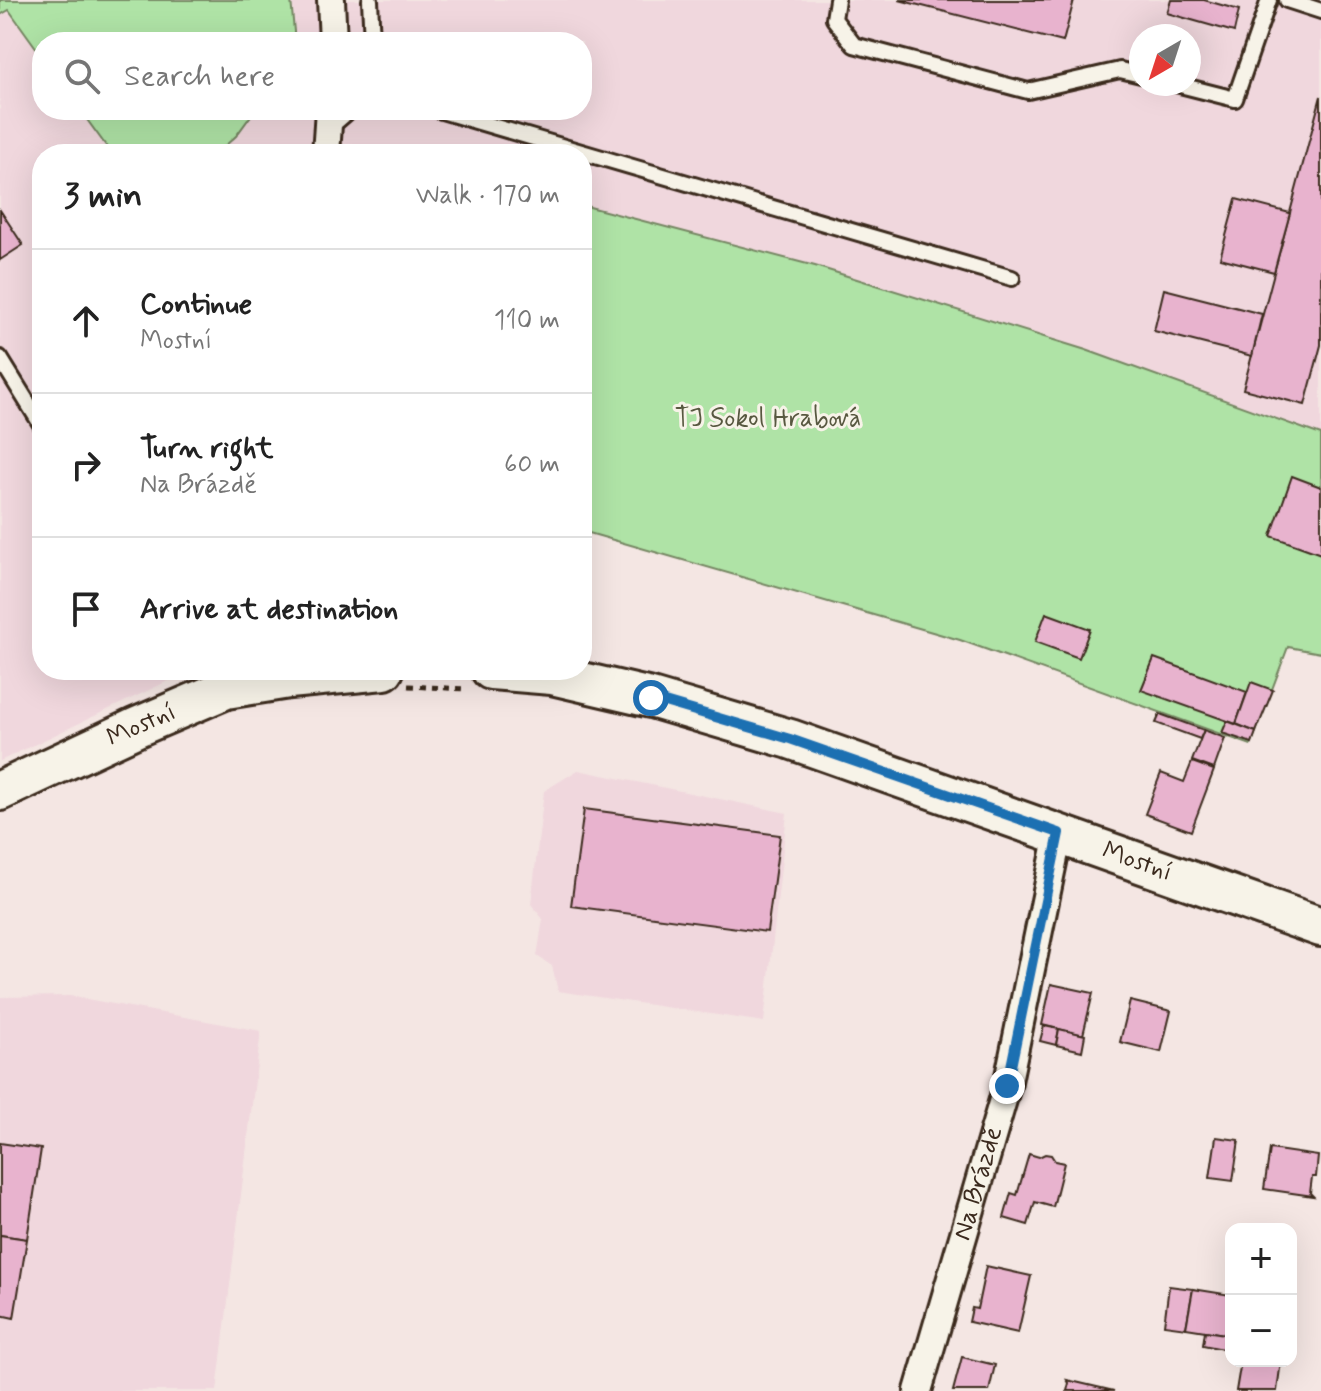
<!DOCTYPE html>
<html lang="en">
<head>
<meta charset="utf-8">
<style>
	body { margin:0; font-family:Mynerve,sans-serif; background:#f2f2f2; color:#222 }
	.controls { position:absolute; right:24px; bottom:24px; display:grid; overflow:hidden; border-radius:16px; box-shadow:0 8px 32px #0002 }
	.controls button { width:72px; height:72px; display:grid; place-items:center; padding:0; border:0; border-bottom:2px solid #e0e0e0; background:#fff; color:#222; font:40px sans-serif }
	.compass { position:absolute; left:1129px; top:24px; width:72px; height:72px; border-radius:50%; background:#fff; box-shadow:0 8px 32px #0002; rotate:219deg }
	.stop { position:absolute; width:24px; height:24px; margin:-18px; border:6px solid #1f6fb2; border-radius:50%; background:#fff }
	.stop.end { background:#1f6fb2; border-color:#fff; box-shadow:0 2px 8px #0008 }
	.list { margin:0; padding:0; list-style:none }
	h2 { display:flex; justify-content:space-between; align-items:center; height:104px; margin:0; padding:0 32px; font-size:34px }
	h2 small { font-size:26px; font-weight:400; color:#767676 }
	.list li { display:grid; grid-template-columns:52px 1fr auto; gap:24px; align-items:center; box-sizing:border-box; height:144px; padding:0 32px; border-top:2px solid #e0e0e0 }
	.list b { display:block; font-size:30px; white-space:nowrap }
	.list p { margin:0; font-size:26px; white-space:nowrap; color:#767676 }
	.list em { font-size:26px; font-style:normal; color:#767676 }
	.icon { flex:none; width:44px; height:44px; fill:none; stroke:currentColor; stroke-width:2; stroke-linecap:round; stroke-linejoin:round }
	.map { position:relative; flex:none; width:1321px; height:1391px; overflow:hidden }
	.search { position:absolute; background:#fff; box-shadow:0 8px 32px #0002; left:32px; top:32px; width:560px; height:88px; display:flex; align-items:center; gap:20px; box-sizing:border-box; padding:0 28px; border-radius:32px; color:#767676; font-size:30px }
	.panel { position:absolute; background:#fff; box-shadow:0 8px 32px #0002; left:32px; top:144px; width:560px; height:536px; border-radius:32px }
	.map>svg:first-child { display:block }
	.built { fill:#f0d7dd; fill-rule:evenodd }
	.green { fill:#afe3a6; stroke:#758662; stroke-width:2 }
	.building { fill:#e8b3ce; stroke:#3b2a1e; stroke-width:2 }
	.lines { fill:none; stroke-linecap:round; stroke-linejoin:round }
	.service-casing { stroke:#3b2a1e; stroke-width:20 }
	.minor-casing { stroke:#3b2a1e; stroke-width:32 }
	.secondary-casing { stroke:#3b2a1e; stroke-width:44 }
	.path { stroke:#3b2a1e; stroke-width:5; stroke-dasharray:6 6; stroke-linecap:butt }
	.service { stroke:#f7f3e8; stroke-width:14 }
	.minor { stroke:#f7f3e8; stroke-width:26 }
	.secondary { stroke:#f7f3e8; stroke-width:38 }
	.route { stroke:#1f6fb2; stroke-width:10 }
	.labels { text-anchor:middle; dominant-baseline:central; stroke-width:6; stroke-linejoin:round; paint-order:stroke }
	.park-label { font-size:26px; fill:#585840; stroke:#f7f3e8 }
	.street-label { font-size:26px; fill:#3b2a1e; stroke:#f7f3e8 }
</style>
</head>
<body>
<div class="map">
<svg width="1321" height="1391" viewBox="0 0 1321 1391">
	<rect width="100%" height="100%" fill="#f4e6e3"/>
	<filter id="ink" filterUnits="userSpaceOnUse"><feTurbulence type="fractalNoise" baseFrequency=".0125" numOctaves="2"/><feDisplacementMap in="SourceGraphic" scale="16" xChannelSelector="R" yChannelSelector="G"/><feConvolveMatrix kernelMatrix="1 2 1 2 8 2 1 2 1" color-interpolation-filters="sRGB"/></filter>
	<g filter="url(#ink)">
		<g class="built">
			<path d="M291,0h1030v435l-235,-85 -271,-84 -233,-61v-51h-195l-37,-10 -55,5v5h-79l20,-18 19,-26h327v-68h-287zM1141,36h48v48h-48z"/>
			<path d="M9,10l33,46v54h38l32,44h-70v516h163l-37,11 -168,80v-746z"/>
			<path d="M578,770l209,43 -23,209 -206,-31 -6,-25 -15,-10 6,-37 -12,-15 13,-113z"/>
			<path d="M70,996l191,35 -44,360h-217v-394z"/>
		</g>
		<g class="green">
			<path d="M0,0h291l4,42h-253v14l-33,-46 -9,5z"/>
			<path d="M80,110h175l-19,26 -20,18h-104z"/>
			<path d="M582,205l233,61 271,84 235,85v218l-33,-6 -37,98 -291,-105 -378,-109z"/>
		</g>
		<g class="building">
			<path d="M899,0h175l-11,42z"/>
			<path d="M1171,0h33l35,10 -5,22 -67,-19z"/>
			<path d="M1321,96v249l-16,60 -62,-16z"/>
			<path d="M1236,199l54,14 -16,59 -54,-14z"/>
			<path d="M0,210l23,35 -23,15z"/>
			<path d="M1164,289l98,25 -10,42 -98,-25z"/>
			<path d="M1292,476l29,11v67l-50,-18z"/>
			<path d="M1046,613l44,16 -11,29 -44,-16z"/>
			<path d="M1154,658l93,34 -11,32 -95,-34z"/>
			<path d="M1251,682l22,8 -17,42 -20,-8z"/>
			<path d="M1160,714l44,16 -4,9 -44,-16z"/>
			<path d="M1227,721l29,11 -4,11 -30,-10z"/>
			<path d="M1204,730l21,8 -11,31 -22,-8z"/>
			<path d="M1192,762l22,8 -23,61 -46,-17 16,-41 23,9z"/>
			<path d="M584,809l196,26 -13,97 -196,-26z"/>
			<path d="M1051,984l42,9 -10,42 -41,-10z"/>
			<path d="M1130,1001l41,10 -10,41 -41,-10z"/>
			<path d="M1044,1026l15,3 -3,16 -16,-4z"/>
			<path d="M1059,1029l26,6 -3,16 -26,-6z"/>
			<path d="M1216,1137l23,3 -6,41 -23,-3z"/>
			<path d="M0,1143l41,6 -14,90 -27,-4z"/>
			<path d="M1270,1149l48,7 -2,21h-4l-2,16 3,3 -49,-7z"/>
			<path d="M1029,1154l10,3 6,-3 6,1 4,6 9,2 -11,44 -18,-5 -7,23 -24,-7 7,-25 6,2z"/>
			<path d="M0,1235l27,4 -13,79 -14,-3z"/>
			<path d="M986,1266l45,10 -13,57 -49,-11 3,-14 5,1z"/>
			<path d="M1169,1286l24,3 -7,39 -22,-3z"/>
			<path d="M1193,1289l38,6v40l-45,-7z"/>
			<path d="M1205,1331l20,3 -2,15 -20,-4z"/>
			<path d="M962,1357l33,8 -6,26h-36z"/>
			<path d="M1241,1361h40l-4,30h-41z"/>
			<path d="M1067,1380l47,11h-47l2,-8z"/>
		</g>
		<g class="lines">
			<g class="service-casing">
				<g id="service">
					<path d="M370,0l2,42"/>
					<path d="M837,0l-3,19 20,26 174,46 92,-21 21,5"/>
					<path d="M1287,0l34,11"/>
					<path d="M1176,84l59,15 34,-99"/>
					<path d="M438,110l574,168"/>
					<path d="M328,129l22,-19"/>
					<path d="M0,358l42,68"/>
				</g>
			</g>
			<g class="minor-casing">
				<g id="minor">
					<path d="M331,0l2,42"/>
					<path d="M326,154l3,-44"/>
					<path id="s1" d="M918,1391l89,-305 52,-253"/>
				</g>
			</g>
			<g class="secondary-casing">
				<g id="secondary">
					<path id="s2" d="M491,670l61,5 99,23 139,41 531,188"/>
					<path id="s3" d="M0,791l137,-64 89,-38 63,-10 95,-9"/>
				</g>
			</g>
			<path class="path" d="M408,686l58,3"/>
			<use href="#service" class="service"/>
			<use href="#minor" class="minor"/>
			<use href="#secondary" class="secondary"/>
		</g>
	</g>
	<g class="lines" filter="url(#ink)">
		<path class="route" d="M651,698l139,41 269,94 -52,253"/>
	</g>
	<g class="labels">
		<g class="park-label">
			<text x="768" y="419">TJ Sokol Hrabová</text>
		</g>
		<g class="street-label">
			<text stroke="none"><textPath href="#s3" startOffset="156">Mostní</textPath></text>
			<text stroke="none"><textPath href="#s2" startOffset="676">Mostní</textPath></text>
			<text stroke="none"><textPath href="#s1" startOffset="216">Na Brázdě</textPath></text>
		</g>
	</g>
</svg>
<div class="controls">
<button>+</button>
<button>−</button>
</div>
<svg class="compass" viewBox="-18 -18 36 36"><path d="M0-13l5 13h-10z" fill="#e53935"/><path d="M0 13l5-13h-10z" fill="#767676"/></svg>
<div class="stop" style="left:651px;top:698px"></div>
<div class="stop end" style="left:1007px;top:1086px"></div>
<div class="search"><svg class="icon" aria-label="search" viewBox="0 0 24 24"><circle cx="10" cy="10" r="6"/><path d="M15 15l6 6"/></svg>Search here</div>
<section class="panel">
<h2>3 min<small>Walk · 170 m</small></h2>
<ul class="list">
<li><svg class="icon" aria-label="ahead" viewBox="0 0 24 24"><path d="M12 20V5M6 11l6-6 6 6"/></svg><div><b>Continue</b><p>Mostní</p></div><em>110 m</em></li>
<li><svg class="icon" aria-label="right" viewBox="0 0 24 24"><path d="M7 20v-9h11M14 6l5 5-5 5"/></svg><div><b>Turn right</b><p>Na Brázdě</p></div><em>60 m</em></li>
<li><svg class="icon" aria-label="arrive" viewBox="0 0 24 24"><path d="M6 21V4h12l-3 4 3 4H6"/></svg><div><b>Arrive at destination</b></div></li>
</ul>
</section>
</div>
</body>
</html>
